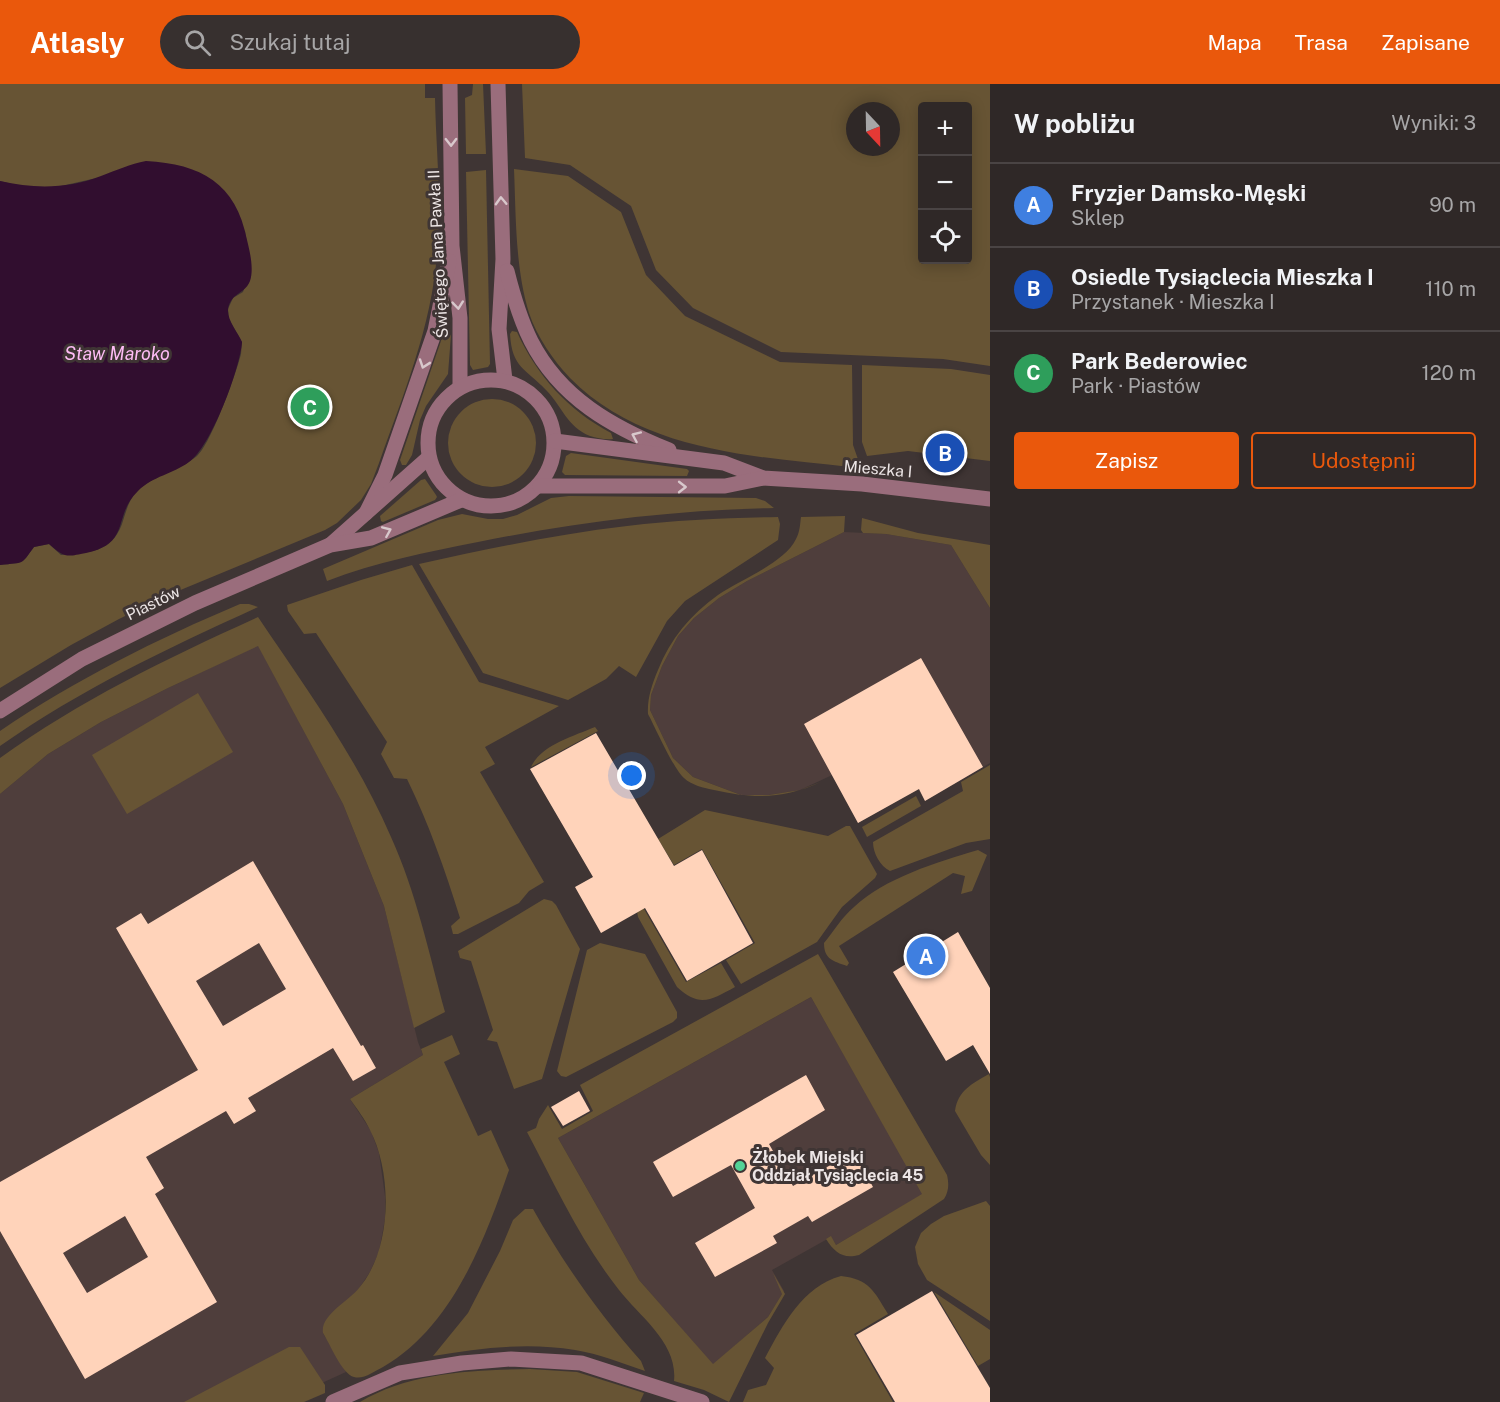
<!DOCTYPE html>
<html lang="pl">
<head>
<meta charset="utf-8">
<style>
	body { margin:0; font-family:"Public Sans",sans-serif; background:#37302f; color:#f1f3f6 }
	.controls { position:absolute; right:18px; top:18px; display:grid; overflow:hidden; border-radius:6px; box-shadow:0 3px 15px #0003 }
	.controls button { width:54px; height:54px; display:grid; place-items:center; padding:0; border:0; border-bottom:2px solid #4a4444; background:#2f2827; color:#f1f3f6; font:30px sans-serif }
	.compass { position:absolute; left:846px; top:18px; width:54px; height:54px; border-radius:50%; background:#2f2827; box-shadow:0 3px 15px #0003; rotate:158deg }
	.you { position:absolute; left:632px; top:692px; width:21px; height:21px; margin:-15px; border:4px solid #fff; border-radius:50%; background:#1a73e8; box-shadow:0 0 0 9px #1a73e833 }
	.badge { display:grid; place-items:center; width:39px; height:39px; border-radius:50%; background:#ea580c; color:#fff; font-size:20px; font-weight:700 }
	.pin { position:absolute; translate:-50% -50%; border:3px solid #fff; box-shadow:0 2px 6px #0006 }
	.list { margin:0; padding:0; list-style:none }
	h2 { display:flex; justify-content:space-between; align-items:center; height:78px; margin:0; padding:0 24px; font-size:26px }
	h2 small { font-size:20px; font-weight:400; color:#a7a6a7 }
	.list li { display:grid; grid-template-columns:39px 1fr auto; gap:18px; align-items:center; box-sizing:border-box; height:84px; padding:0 24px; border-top:2px solid #4a4444 }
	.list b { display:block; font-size:22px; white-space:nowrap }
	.list p { margin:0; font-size:20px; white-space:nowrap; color:#a7a6a7 }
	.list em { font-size:20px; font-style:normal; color:#a7a6a7 }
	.actions { display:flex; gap:12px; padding:18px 24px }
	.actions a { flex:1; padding:14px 0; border:2px solid #ea580c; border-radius:6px; text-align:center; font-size:21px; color:#ea580c }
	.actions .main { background:#ea580c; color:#fff }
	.icon { flex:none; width:33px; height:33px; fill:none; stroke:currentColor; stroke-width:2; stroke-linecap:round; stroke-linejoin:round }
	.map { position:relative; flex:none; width:990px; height:1318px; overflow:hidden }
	header { display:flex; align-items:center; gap:36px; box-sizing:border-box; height:84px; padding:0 30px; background:#ea580c; color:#fff }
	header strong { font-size:28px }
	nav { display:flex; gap:33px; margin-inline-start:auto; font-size:21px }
	.search { width:420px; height:54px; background:#37302f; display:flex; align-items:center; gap:15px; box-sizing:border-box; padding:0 21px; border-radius:33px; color:#a7a6a7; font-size:22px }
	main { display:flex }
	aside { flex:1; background:#2f2827 }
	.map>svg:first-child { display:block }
	.built { fill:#4f3e3c }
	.green { fill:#675434; fill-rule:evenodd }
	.water { fill:#310e2f }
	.building { fill:#ffd3ba; fill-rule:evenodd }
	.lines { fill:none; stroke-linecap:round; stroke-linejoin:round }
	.minor { stroke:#9a6d7c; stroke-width:15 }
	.oneway { stroke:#d8c8cc }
	.poi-dot { fill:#53d397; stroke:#3f3534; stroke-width:2 }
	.labels { text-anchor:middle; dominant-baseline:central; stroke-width:6; stroke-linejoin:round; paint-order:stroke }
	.street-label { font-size:16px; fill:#ede6e6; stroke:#3f3534 }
	.poi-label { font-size:16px; font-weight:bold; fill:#ede6e6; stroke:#3f3534; text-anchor:start }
	.water-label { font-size:18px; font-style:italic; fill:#febcf5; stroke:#3f3534 }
</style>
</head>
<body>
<header>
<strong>Atlasly</strong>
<div class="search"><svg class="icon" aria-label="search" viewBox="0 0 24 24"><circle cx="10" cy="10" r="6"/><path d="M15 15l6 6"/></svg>Szukaj tutaj</div>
<nav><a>Mapa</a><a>Trasa</a><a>Zapisane</a></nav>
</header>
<main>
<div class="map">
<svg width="990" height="1318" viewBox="0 0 990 1318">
	<rect width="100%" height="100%" fill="#3f3534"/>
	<g class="built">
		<path d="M844,448l42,2 65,11 39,63v155l-65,38 -7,-12 -60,34 -15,-27 11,-6 -11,-20 -43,20 -31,5h-28l-48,-18 -20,-19 -23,-48 1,-15 11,-29 16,-30 16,-18 25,-20 28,-17z"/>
		<path d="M258,561l85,159 41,102 34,136 5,13 -73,44 21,32 8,22 6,43v23l-6,33 -9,20 -10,15 -37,46 23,39 -66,30h-280v-608l48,-40 53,-32 67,-34z"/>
		<path d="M811,913l112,197 -87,51 -5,-8 -59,33 12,21 -16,26 -55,48 -74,-85 -81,-142z"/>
	</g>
	<g class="green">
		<path d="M0,0h425v14h10c1,51 7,104 2,155 -5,73 -34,142 -58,210l-8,21 -10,16 -24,23 -12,7 -159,66 -47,23 -48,26 -71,43v-123c25,-3 20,1 34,-18l15,-3 12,11c27,-3 50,-1 61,-31 4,-12 6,-23 15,-33 18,-17 43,-21 60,-35 14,-12 39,-82 44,-102l1,-12 -13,-23 -1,-10 5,-11 10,-6 8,-24 -6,-37 -144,-54 -40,9 -19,2 -22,-2 -20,-5z"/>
		<path d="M473,0h10l3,70h-20l-1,-56 7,-3z"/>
		<path d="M522,0h468v282l-47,-7 -162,-7 -88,-44 -37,-38 -25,-64 -61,-41 -45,-7zM968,22v154h-46v-154zM855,27h36v36h-36z"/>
		<path d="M514,85l54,7 53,36 25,63 39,41 95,46 72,3 1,80 7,20 -10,2c-97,-11 -207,-15 -280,-89 -17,-18 -33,-41 -41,-65 -14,-46 -13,-97 -15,-144z"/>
		<path d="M486,86l4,194 -2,3 -15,3 -3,-5 -4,-193z"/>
		<path d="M512,247l5,1c20,44 51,78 94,101l2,6c-8,1 -16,-1 -23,-3 -23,-9 -28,-30 -44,-46 -21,-22 -34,-22 -36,-56z"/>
		<path d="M446,249l5,2 -3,39 -22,32 -6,14 -8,35 -6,10h-4l-2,-5 43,-125z"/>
		<path d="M862,281l89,4 39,6v86l-82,-10 -41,5 -5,-14z"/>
		<circle cx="492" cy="359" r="44"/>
		<path d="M571,369l116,16 2,2 -2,5 -122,-1 -3,-3 4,-16z"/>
		<path d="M425,395l11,16 1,2 -2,3 -52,22 -2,-1 -1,-5 41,-36z"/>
		<path d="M569,412l187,2 9,3 9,7c-100,2 -198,14 -296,34 -51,10 -102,20 -151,39l-4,-12 115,-49 24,-6 26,5h15l14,-4 34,-17z"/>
		<path d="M845,432l-1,16 -97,49 -28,17 -25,20 -16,18 -16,30 -11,29 -1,15 23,48 20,19 48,18h28l31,-5 21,-8c-38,17 -67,17 -107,8 -10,-2 -23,-5 -30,-12 -11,-10 -28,-49 -36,-64 -1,-15 4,-30 10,-44 12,-31 33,-56 60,-75 21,-15 67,-32 78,-56 4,-7 4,-15 5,-22z"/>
		<path d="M778,433l2,7 -2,16 -93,61 -18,20 -31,56 -17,-11 -13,13 -38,21 -85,-27 -64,-109c69,-15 138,-30 208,-38 50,-6 101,-8 151,-9z"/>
		<path d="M862,434l56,15 72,12v63l-39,-63 -65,-11 -23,-1 -2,-3z"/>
		<path d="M412,481l67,117 80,24 -74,41 10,17 -15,8 64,110 -15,9 -10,12 -61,31h-5l-2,-8 9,-8c-15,-48 -31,-94 -53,-139l-13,-1 -13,-24 6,-12 -71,-109 -12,1 -16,-23 -1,-6 74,-25z"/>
		<path d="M240,520h9l9,3c-90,41 -177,82 -258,139v-15c75,-51 157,-92 240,-127z"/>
		<path d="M258,533c48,71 99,141 133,220 25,55 38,116 54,175l-31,16 -30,-122 -41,-102 -85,-158 -90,42 -67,34 -53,32 -48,40v-36c80,-58 168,-100 258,-141z"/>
		<path d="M198,609l35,59 -106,62 -35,-59z"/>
		<path d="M595,643l3,4 -67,36c10,-22 43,-31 64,-40z"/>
		<path d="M990,681v74l-24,4 -76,28c-10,-5 -17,-18 -17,-29l90,-51 -2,-9z"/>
		<path d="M916,712l5,10 -54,31 -5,-10z"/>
		<path d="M705,726l123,26 18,-10h4l27,48 -2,4 -33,29 -25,35 -76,42 -15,-24 29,-17 -53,-94 -28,16 -16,-26z"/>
		<path d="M978,766l9,5 -15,36 -11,3 4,-18 -12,-3 -114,73 10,17 -2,3c-14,-5 -23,-7 -23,-23 10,-12 18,-26 30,-36 31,-29 83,-45 124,-57z"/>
		<path d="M544,815l8,2 4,4 24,44 -38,130 -28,10 -17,-47 -10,-2 6,-10 -22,-69 -11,-3 -2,-7z"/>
		<path d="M640,818l46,80 35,-19 14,24c-24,13 -35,21 -58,0l-39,-70 -1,-6z"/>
		<path d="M600,859l45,11 32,58v6l-4,4 -107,55 -5,-1 -4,-5 1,-4 29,-117z"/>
		<path d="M818,870l129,221c2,9 2,16 -3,24l-85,56c-16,4 -24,-2 -33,-16l5,-3 5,9 86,-51 -111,-197 -253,141 81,142 74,84 55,-47 14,-23 -9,-21 12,21 -17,29 -39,79 -25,-12 -30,-9c4,-38 -34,-64 -55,-91 -38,-48 -64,-105 -92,-158l9,-4 3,-9 9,-14 14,24 31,-18 -13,-26z"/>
		<path d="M452,951l8,19 -16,8 34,74 13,-6 18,40c-25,72 -57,157 -126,197 -8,4 -20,13 -29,10 -12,-3 -24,-33 -31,-44 -3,-18 26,-32 36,-45 33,-38 34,-114 11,-158 -5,-11 -13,-21 -20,-31l73,-44 -2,-6z"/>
		<path d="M989,990l1,3v88l-9,-10 -26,-44c3,-21 17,-27 34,-37z"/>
		<path d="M986,1117l4,5v115l-63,-41 -9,-16 -3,-17 6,-14 10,-9 13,-8z"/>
		<path d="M525,1125h8c31,55 66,105 108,152l4,10c-23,-8 -46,-17 -70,-21 -48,-8 -95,-2 -142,6l35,-43 32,-62 13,-31z"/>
		<path d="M841,1192c28,3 33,15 47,38l-34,20 39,68h-150l5,-12 18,-5 8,-17 -9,-10c18,-33 37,-71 76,-82z"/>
		<path d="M934,1208l56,38v29l-12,7z"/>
		<path d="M289,1263h11l25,38v8l-21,9h-120z"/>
		<path d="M530,1285l47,3 67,21 -4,9h-280c49,-30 115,-32 170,-33z"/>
	</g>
	<path class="water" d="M146,77c55,3 90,22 101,79 3,12 7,29 3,41 -3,8 -10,11 -16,16 -15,16 2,31 8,45 -2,27 -31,105 -53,120 -16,12 -36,14 -51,29 -26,25 -6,52 -52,62 -20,4 -21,5 -37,-9l-15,3c-14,19 -9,15 -34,18v-384c34,8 68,8 101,-5 16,-6 29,-12 45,-15z"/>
	<g class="building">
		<path d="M921,574l62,109 -58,34 -6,-12 -61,34 -54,-99z"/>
		<path d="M596,649l78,133 28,-16 51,93 -66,38 -42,-73 -44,25 -26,-46 18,-10 -63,-108z"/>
		<path d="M253,777l108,185 2,-1 13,23 -23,13 -20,-33 -85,50 8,13 -22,13 -8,-13 -80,46 18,31 -9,6 62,108 -132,77 -85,-148v-49l198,-112 -82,-142 25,-15 7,11zM259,859l27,46 -63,37 -27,-45zM125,1132l23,41 -61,36 -24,-40z"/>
		<path d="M958,848l32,56v86l-17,-29 -27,16 -53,-89z"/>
		<path d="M806,991l19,35 -56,34 24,42 61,-34 19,35 -61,35 -4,-6 -35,20 4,7 -62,34 -20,-34 60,-35 -24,-43 -58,32 -20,-35z"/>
		<path d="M579,1007l11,20 -27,15 -12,-19z"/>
		<path d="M932,1207l58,97v14h-95l-39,-67z"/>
	</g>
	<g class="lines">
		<g class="minor">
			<path d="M450,0l2,162 8,72v69"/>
			<path d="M498,0l5,175 -4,70 6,51"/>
			<path d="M507,187c6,24 13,48 24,70 29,57 81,86 138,109"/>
			<circle cx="491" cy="359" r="63"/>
			<path d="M555,357l169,22 39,15 99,6 128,15"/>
			<path d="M540,402h185l38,-8"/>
			<path d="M366,429l19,-38 50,-144 14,-70"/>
			<path d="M330,461l98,-87"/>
			<path d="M0,627l82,-52 113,-56 135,-58 41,-7 90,-38"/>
			<path d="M333,1318l67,-29 62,-10 49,-4 70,4 121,39"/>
		</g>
	</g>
	<defs><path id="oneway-chevron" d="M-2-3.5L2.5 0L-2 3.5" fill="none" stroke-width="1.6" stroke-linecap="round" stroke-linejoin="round" transform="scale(1.5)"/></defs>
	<g class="oneway">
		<use href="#oneway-chevron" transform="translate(451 58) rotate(89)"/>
		<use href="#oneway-chevron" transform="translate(501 117) rotate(-92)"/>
		<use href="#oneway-chevron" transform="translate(458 221) rotate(84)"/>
		<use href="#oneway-chevron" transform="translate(424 280) rotate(109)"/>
		<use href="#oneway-chevron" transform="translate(636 352) rotate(-156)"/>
		<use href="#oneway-chevron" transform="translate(682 403)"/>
		<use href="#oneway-chevron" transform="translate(387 447) rotate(-23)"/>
	</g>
	<circle class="poi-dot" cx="740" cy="1082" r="6"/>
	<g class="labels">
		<g class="street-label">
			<text transform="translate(438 170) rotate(-93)">Świętego Jana Pawła II</text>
			<text transform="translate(878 385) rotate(5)">Mieszka I</text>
			<text transform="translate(153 519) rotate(-26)">Piastów</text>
		</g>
		<g class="poi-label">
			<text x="752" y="1073">Żłobek Miejski<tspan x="752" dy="18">Oddział Tysiąclecia 45</tspan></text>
		</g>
		<g class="water-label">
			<text x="117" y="269">Staw Maroko</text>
		</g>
	</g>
</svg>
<div class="controls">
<button>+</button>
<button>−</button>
<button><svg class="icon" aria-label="locate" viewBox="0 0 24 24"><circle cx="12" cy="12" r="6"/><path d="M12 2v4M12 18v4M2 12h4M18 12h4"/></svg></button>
</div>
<svg class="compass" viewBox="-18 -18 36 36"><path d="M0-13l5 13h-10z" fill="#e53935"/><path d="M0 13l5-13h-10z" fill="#a7a6a7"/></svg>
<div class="you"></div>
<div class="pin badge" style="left:926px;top:872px;background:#3f7fe0">A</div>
<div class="pin badge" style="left:945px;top:369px;background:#1a4fb4">B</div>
<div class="pin badge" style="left:310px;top:323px;background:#2e9e5b">C</div>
</div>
<aside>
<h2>W pobliżu<small>Wyniki: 3</small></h2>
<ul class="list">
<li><span class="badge" style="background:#3f7fe0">A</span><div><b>Fryzjer Damsko-Męski</b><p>Sklep</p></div><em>90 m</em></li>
<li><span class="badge" style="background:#1a4fb4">B</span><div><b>Osiedle Tysiąclecia Mieszka I</b><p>Przystanek · Mieszka I</p></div><em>110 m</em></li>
<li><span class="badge" style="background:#2e9e5b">C</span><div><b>Park Bederowiec</b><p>Park · Piastów</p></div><em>120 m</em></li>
</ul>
<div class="actions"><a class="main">Zapisz</a><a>Udostępnij</a></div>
</aside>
</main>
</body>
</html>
